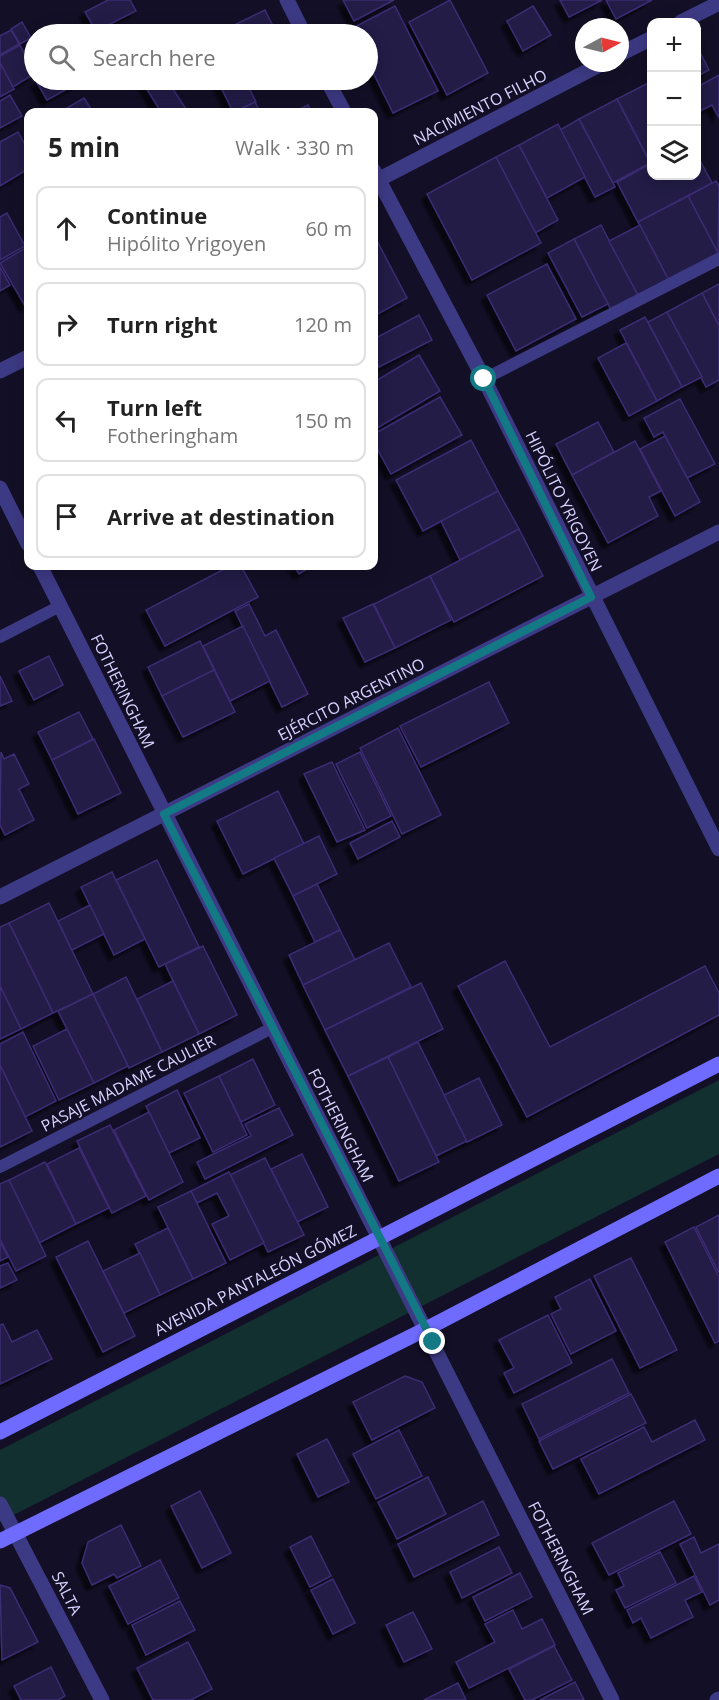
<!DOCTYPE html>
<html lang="en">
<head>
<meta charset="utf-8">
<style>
	body { margin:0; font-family:"Open Sans",sans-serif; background:#f2f2f2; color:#222 }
	.controls { position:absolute; right:18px; top:18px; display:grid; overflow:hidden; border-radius:12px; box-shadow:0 3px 15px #0003 }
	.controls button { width:54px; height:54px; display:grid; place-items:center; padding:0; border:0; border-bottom:2px solid #e0e0e0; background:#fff; color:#222; font:30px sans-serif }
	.compass { position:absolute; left:575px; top:18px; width:54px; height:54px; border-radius:50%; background:#fff; box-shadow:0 3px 15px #0003; rotate:83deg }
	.stop { position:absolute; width:18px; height:18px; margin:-14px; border:4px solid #137a85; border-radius:50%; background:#fff }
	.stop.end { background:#137a85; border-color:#fff; box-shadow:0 2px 6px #0008 }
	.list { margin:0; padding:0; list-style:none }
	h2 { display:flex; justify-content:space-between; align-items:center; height:78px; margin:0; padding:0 24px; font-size:26px }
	h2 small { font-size:20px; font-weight:400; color:#767676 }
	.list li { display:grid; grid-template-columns:39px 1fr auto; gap:18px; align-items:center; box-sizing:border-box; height:84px; margin:0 12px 12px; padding:0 12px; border:2px solid #e0e0e0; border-radius:12px }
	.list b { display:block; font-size:22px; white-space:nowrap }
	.list p { margin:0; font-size:20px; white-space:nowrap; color:#767676 }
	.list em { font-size:20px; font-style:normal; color:#767676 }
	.icon { flex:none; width:33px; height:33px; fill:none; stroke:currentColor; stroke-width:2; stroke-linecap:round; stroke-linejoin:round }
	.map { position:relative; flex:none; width:719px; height:1700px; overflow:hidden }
	.search { position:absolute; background:#fff; box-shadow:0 3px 15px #0003; left:24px; top:24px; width:354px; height:66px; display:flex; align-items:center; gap:15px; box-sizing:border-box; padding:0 21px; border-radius:33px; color:#767676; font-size:22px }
	.panel { position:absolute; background:#fff; box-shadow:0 3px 15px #0003; left:24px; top:108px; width:354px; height:462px; border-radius:12px }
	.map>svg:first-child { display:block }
	.green { fill:#12302f }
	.building { fill:#241b47; stroke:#3b2d73; stroke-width:1.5; filter:url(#shadow) }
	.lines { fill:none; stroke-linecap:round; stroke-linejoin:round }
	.service { stroke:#3d3a85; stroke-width:12 }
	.minor { stroke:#3d3a85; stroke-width:15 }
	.secondary { stroke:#6f6bff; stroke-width:15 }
	.route { stroke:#137a85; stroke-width:8 }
	.labels { text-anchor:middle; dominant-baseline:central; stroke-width:4.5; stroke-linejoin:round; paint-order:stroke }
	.street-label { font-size:16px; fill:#d9d4ff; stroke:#130f26 }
</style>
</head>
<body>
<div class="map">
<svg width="719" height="1700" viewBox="0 0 719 1700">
	<defs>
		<filter id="shadow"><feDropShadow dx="-5.5" dy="5.5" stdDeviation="1.5" flood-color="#0009"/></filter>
	</defs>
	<rect width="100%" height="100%" fill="#130f26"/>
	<path class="green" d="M719,1080v74l-719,368v-72z"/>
	<g class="building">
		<path d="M108,0h22l6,11 -40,20 -11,-19z"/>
		<path d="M343,0h51l-40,21z"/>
		<path d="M450,0l38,73 -41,22 -38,-73z"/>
		<path d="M560,0h42l-33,17z"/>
		<path d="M606,0h46l-36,19z"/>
		<path d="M395,6l43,85 -45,22 -25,-51v-28h-14l-3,-5z"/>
		<path d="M533,6l18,29 -28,16 -16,-30z"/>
		<path d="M265,10l12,24h-61z"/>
		<path d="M22,22l9,16 -11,6 -9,-15z"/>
		<path d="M11,30l8,14 -19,11v-19z"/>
		<path d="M20,45l14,29 -21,13 -13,-24v-7z"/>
		<path d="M701,54l8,16 -13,7v-20z"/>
		<path d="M0,63l14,26 -14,8z"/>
		<path d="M719,75v43l-7,-13 -16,8v-33l3,6z"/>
		<path d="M40,80h39l1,2 -33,18 -11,-19z"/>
		<path d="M141,80h26l21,32h-27z"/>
		<path d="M222,80h23l11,22 -23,10 -15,-31z"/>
		<path d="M652,81v73l-5,2 -30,-57z"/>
		<path d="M10,95l12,21 -22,12v-27z"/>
		<path d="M84,98l9,14h-33z"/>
		<path d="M617,99l33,64 -37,20 -34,-64z"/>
		<path d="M255,102l5,10h-25z"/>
		<path d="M308,105l4,7h-18z"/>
		<path d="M579,119l36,68 -20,10 -35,-67z"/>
		<path d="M558,124l27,53 -38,21 -28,-53z"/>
		<path d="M18,132l10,18v19l-28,17v-44z"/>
		<path d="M519,145l39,75 -23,13 -39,-76z"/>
		<path d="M696,153l16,30 -74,39 -21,-40 35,-19v13h44z"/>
		<path d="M496,157l45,86 -69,37 -45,-86z"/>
		<path d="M716,181l3,5 -1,67 -30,-57z"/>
		<path d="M688,196l30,57 -50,26 -30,-57z"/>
		<path d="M7,213l18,33 -25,14v-43z"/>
		<path d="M601,225l37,70 -27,15 -37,-71z"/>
		<path d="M640,225l28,54 -30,16 -29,-54z"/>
		<path d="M374,235l33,63 -33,18z"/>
		<path d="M574,239l34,65 -26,13 -34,-64z"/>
		<path d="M27,247l1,57 -3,2 -25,-43z"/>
		<path d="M547,264l29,55 -60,32 -29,-56z"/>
		<path d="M0,267l10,18 -10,6z"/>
		<path d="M719,284v42l-17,-33z"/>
		<path d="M702,293l17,33v54l-13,7 -39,-75z"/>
		<path d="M667,312l35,65 -20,10 -34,-65z"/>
		<path d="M419,315l13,25 -53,27 -5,-11v-17z"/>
		<path d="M645,317l37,70 -25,14 -37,-71z"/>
		<path d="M626,343l31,58 -28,15 -31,-58z"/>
		<path d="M419,355l21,36 -66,39v-48z"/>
		<path d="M440,397l22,38 -71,39 -17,-31v-9z"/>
		<path d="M680,399l35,65 -28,14 -24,-46 -9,5 -10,-19z"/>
		<path d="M598,422l16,30 -42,23 -16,-31z"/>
		<path d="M665,436l35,66 -25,14 -35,-67z"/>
		<path d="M471,440l27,51 -75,40 -27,-51z"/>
		<path d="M635,441l26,50 -12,6 9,19 -50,27 -36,-68z"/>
		<path d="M498,491l21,38 -59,31 -19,-39z"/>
		<path d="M519,529l24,47 -89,46 -24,-46z"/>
		<path d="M230,566h11l17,31 -93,49 -19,-36z"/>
		<path d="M294,566h18l-13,8z"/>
		<path d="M430,576l21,44 -56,28 -21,-44z"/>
		<path d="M249,604l16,32 11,-6 32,64 -26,13 -47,-96z"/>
		<path d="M373,604l22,44 -30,14 -22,-44z"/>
		<path d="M243,626l27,55 -40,20 -27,-55z"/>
		<path d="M200,641l14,29 -52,26 -14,-29z"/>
		<path d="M49,656l14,29 -29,15 -15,-29z"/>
		<path d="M214,670l21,42 -52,25 -21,-41z"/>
		<path d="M0,676l12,25 -12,5z"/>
		<path d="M489,682l20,41 -88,44 -21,-41z"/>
		<path d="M79,712l14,27 -41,21 -14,-28z"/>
		<path d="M398,728l43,87 -39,19 -42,-86z"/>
		<path d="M94,739l27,54 -43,21 -26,-54z"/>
		<path d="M1,752l3,7 10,-5 15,30 -10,5 15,31 -29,15 -5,-10z"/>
		<path d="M360,752l31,64 -24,12 -31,-64z"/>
		<path d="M332,762l33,68 -28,12 -33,-68z"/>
		<path d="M278,791l26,53 -61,30 -26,-53z"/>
		<path d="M392,821l8,16 -42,22 -8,-16z"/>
		<path d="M319,836l18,38 -44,22 -19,-38z"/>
		<path d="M157,860l42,87 -40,20 -43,-87z"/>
		<path d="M112,872l33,67 -31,16 -33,-68z"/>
		<path d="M317,884l23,46 -25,12 -22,-46z"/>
		<path d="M49,903l44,91 -40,19 -44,-90z"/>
		<path d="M90,905l14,29 -32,16 -14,-29z"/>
		<path d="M9,923l44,90 -32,16 -21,-43v-59z"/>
		<path d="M340,930l15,30 -52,25 -14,-30z"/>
		<path d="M389,943l22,44 -86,43 -22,-45z"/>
		<path d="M203,946l34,69 -38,19 -34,-70z"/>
		<path d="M505,961l45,86 155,-81 14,27v22l-192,102 -69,-131z"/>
		<path d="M126,977l36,75 -33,16 -36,-74z"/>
		<path d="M173,981l26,53 -37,18 -25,-53z"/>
		<path d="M421,983l22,46 -95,47 -23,-46z"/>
		<path d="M0,986l21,43 -21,10z"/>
		<path d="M93,994l35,72 -34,17 -36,-72z"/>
		<path d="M67,1029l27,54 -35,17 -26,-54z"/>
		<path d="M23,1032l33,69 -31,16 -25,-52v-21z"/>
		<path d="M418,1042l49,99 -31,15 -48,-99z"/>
		<path d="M388,1057l51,105 -40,19 -51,-105z"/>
		<path d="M253,1059l22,46 -34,17 -22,-46z"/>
		<path d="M0,1065l32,66 -32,16z"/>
		<path d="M219,1076l28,59 -34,17 -29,-59z"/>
		<path d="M479,1078l23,47 -35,17 -23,-47z"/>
		<path d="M177,1090l23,48 -31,15 -23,-47z"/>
		<path d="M279,1108l14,27 -88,44 -8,-17 54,-26 -6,-12z"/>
		<path d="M149,1112l34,70 -34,18 -35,-70z"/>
		<path d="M110,1125l36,71 -34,17 -35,-72z"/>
		<path d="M79,1148l30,60 -33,16 -29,-60z"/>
		<path d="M302,1154l26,53 -31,15 -26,-53z"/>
		<path d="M265,1158l39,77 -36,17 -38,-77z"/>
		<path d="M45,1162l31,62 -37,19 -30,-63z"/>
		<path d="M229,1172l35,71 -34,17 -18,-36 17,-8 -12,-23 -20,10 -6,-12z"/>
		<path d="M9,1180l37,76 -30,15 -16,-32v-55z"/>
		<path d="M191,1191l35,72 -33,16 -35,-72z"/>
		<path d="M719,1215v58l-23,-46z"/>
		<path d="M694,1227l25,50v64l-4,2 -50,-101z"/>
		<path d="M168,1228l25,51 -33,16 -25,-51z"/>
		<path d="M88,1241l47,95 -32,16 -47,-95z"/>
		<path d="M0,1242l8,15 -8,4z"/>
		<path d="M140,1253l20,42 -36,18 -21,-42z"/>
		<path d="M631,1258l46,92 -37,18 -46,-92z"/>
		<path d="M8,1263l9,17 -17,8v-22z"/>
		<path d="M590,1279l26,52 -45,23 -20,-40 10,-5 -6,-12z"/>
		<path d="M548,1315l24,48 -58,30 -10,-20 10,-5 -15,-28z"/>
		<path d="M3,1324l9,18 25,-12 15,29 -52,25v-59z"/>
		<path d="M612,1359l17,34 -90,46 -17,-35z"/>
		<path d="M405,1376l17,6 13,26 -63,32 -19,-38z"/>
		<path d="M631,1394l15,29 -93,46 -14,-28z"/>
		<path d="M695,1420l10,20 -106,54 -18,-35 63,-32 8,15z"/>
		<path d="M399,1430l23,46 -46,23 -23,-45z"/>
		<path d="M327,1439l22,43 -31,15 -21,-43z"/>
		<path d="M428,1477l18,37 -49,25 -19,-37z"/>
		<path d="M200,1491l31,62 -29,15 -31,-62z"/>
		<path d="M483,1501l16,34 -85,42 -16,-33z"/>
		<path d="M674,1501l17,33 -82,41 -17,-32z"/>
		<path d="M121,1525l20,41 -24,12 -3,-4 -22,11 -10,-22 6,-21z"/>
		<path d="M311,1536l20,40 -21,11 -20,-40z"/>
		<path d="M694,1537l7,16 18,-9v56l-9,5 -30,-61z"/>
		<path d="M499,1547l13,26 -50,25 -12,-26z"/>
		<path d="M660,1552l16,31 -51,25 -9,-18 8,-4 -6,-13z"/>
		<path d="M160,1560l19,38 -51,26 -19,-38z"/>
		<path d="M520,1573l12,24 -47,24 -12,-24z"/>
		<path d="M694,1576l8,16 -17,8 8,17 -42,21 -10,-20 -8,5 -6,-13z"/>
		<path d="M333,1579l22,44 -22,11 -22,-44z"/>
		<path d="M0,1585l10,3 28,54 -36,18z"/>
		<path d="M180,1601l15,29 -49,25 -14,-30z"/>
		<path d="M513,1610l9,19 20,-10 13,26 -86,43 -13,-26 39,-20 -10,-18z"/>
		<path d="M413,1612l19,37 -28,13 -18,-37z"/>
		<path d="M188,1642l24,47 -21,11h-38l-16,-32z"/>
		<path d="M554,1646l18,34 -40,20h-7l-16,-31z"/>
		<path d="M51,1667l14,29 -7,4h-37l-7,-14z"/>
		<path d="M575,1682l9,18h-44z"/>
		<path d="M458,1683l8,17h-42z"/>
	</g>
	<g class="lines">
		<g class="service">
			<path d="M484,379l235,-120"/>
			<path d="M0,637l60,-31"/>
			<path d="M0,1167l272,-139"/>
		</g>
		<g class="minor">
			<path d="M287,0l17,34"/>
			<path d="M681,22l38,-19"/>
			<path d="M620,54l32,-16"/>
			<path d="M327,80l17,32"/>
			<path d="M374,171l110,208 235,470"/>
			<path d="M374,182l229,-119"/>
			<path d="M0,371l28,-14"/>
			<path d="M0,488l28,56"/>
			<path d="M40,566l572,1134"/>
			<path d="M0,897l719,-365"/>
			<path d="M0,1504l102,196"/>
			<path d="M717,1700l2,-1"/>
		</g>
		<g class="secondary">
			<path d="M0,1432l719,-368"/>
			<path d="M0,1541l426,-212 293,-153"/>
		</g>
	</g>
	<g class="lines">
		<path class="route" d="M433,1342l-269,-528 427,-217 -107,-218"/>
	</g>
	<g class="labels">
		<g class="street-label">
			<text transform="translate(480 107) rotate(-27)">NACIMIENTO FILHO</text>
			<text transform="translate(564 501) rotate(64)">HIPÓLITO YRIGOYEN</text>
			<text transform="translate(123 691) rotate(64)">FOTHERINGHAM</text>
			<text transform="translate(351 699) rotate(-27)">EJÉRCITO ARGENTINO</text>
			<text transform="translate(128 1083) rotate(-27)">PASAJE MADAME CAULIER</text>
			<text transform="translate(341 1125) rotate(63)">FOTHERINGHAM</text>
			<text transform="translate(255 1280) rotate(-27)">AVENIDA PANTALEÓN GÓMEZ</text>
			<text transform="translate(561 1558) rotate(63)">FOTHERINGHAM</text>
			<text transform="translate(67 1593) rotate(63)">SALTA</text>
		</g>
	</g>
</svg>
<div class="controls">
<button>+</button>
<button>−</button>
<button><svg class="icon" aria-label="layers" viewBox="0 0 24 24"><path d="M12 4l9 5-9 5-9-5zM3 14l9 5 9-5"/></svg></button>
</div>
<svg class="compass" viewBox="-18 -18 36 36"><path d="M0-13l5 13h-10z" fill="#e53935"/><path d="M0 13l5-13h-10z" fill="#767676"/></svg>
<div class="stop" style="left:484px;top:379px"></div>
<div class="stop end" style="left:433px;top:1342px"></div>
<div class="search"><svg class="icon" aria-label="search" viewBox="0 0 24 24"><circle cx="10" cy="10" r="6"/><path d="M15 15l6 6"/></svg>Search here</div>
<section class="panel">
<h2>5 min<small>Walk · 330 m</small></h2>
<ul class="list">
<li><svg class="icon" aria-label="ahead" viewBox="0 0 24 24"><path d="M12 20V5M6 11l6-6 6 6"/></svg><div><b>Continue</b><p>Hipólito Yrigoyen</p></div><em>60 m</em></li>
<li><svg class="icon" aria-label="right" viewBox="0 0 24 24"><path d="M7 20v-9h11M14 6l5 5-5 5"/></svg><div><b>Turn right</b></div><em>120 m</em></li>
<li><svg class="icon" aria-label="left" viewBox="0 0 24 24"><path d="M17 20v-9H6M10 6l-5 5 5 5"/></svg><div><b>Turn left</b><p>Fotheringham</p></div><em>150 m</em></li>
<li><svg class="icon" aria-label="arrive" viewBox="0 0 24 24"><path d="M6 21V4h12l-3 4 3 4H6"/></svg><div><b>Arrive at destination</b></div></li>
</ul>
</section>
</div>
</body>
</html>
